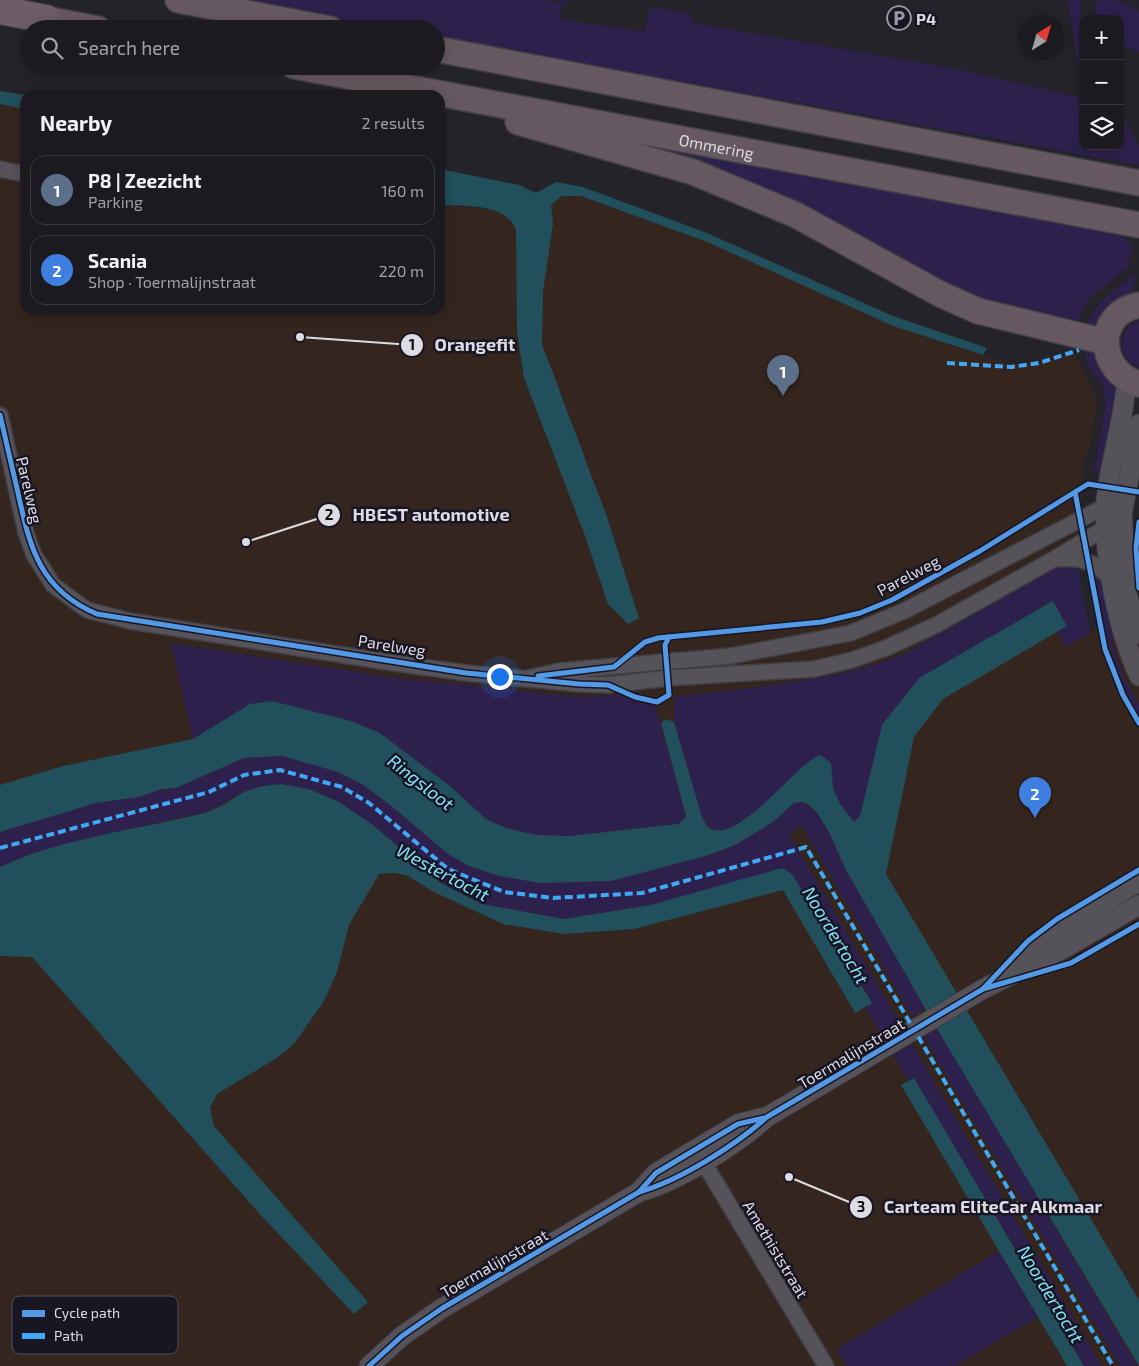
<!DOCTYPE html>
<html lang="en">
<head>
<meta charset="utf-8">
<style>
	body { margin:0; font-family:"Exo 2",sans-serif; background:#28272d; color:#f1f3f6 }
	.controls { position:absolute; right:15px; top:15px; display:grid; overflow:hidden; border-radius:10px; box-shadow:0 2px 12px #0003 }
	.controls button { width:45px; height:45px; display:grid; place-items:center; padding:0; border:0; border-bottom:1px solid #39383e; background:#1b1a20; color:#f1f3f6; font:25px sans-serif }
	.compass { position:absolute; left:1019px; top:15px; width:45px; height:45px; border-radius:50%; background:#1b1a20; box-shadow:0 2px 12px #0003; rotate:37deg }
	.you { position:absolute; left:499px; top:676px; width:18px; height:18px; margin:-12px; border:4px solid #fff; border-radius:50%; background:#1a73e8; box-shadow:0 0 0 8px #1a73e833 }
	.badge { display:grid; place-items:center; width:32px; height:32px; border-radius:50%; background:#9c9ba3; color:#fff; font-size:16px; font-weight:700 }
	.pin { position:absolute; translate:-50% -41px; filter:drop-shadow(0 1px 2px #0008) }
	.pin::after { content:''; position:absolute; top:26px; width:18px; height:15px; background:inherit; clip-path:polygon(0 0,100% 0,50% 100%) }
	.list { margin:0; padding:0; list-style:none }
	h2 { display:flex; justify-content:space-between; align-items:center; height:65px; margin:0; padding:0 20px; font-size:21px }
	h2 small { font-size:16px; font-weight:400; color:#a0a1a5 }
	.list li { display:grid; grid-template-columns:32px 1fr auto; gap:15px; align-items:center; box-sizing:border-box; height:70px; margin:0 10px 10px; padding:0 10px; border:1px solid #39383e; border-radius:15px }
	.list b { display:block; font-size:19px; white-space:nowrap }
	.list p { margin:0; font-size:16px; white-space:nowrap; color:#a0a1a5 }
	.list em { font-size:16px; font-style:normal; color:#a0a1a5 }
	.icon { flex:none; width:28px; height:28px; fill:none; stroke:currentColor; stroke-width:2; stroke-linecap:round; stroke-linejoin:round }
	.map { position:relative; flex:none; width:1139px; height:1366px; overflow:hidden }
	.search { position:absolute; background:#1b1a20; box-shadow:0 2px 12px #0003; left:20px; top:20px; width:425px; height:55px; display:flex; align-items:center; gap:12px; box-sizing:border-box; padding:0 18px; border-radius:28px; color:#a0a1a5; font-size:19px }
	.panel { position:absolute; background:#1b1a20; box-shadow:0 2px 12px #0003; left:20px; top:90px; width:425px; height:225px; border-radius:15px }
	.map>svg:first-child { display:block }
	.industrial { fill:#34251e }
	.green { fill:#2e204d }
	.water { fill:#214f5b }
	.lines { fill:none; stroke-linecap:round; stroke-linejoin:round }
	.minor-casing { stroke:#3f3e44; stroke-width:18 }
	.tertiary-casing { stroke:#3f3e44; stroke-width:21 }
	.trunk-casing { stroke:#3f3e44; stroke-width:28 }
	.motorway-casing { stroke:#3f3e44; stroke-width:30 }
	.minor { stroke:#555359; stroke-width:15 }
	.tertiary { stroke:#555359; stroke-width:19 }
	.trunk { stroke:#665860; stroke-width:25 }
	.motorway { stroke:#6d5d66; stroke-width:28 }
	.quiet { stroke:#3fa9f5; stroke-width:4; stroke-dasharray:8 4; stroke-linecap:butt }
	.cycleway-casing { stroke:#191623; stroke-width:8 }
	.cycleway { stroke:#5399e6; stroke-width:5 }
	.labels { text-anchor:middle; dominant-baseline:central; stroke-width:5; stroke-linejoin:round; paint-order:stroke }
	.poi-label { font-size:16px; font-weight:bold; fill:#dddbe4; stroke:#191623; text-anchor:start }
	.street-label { font-size:16px; fill:#dddbe4; stroke:#191623 }
	.water-label { font-size:18px; font-style:italic; fill:#80e4fe; stroke:#191623 }
	.key { fill:#191623; stroke:#54515d; stroke-width:1 }
	.key-label { font-size:14px; fill:#dddbe4 }
	.leader { fill:none; stroke:#dddbe4; stroke-width:2 }
	.callout-dot { fill:#dddbe4; stroke:#191623; stroke-width:2 }
	.mark-label { font-size:15px; text-anchor:middle; font-weight:bold; fill:#111 }
	.callout-label { font-size:18px; text-anchor:middle; font-weight:bold; fill:#dddbe4; stroke:#191623; stroke-width:5; stroke-linejoin:round; paint-order:stroke }
</style>
</head>
<body>
<div class="map">
<svg width="1139" height="1366" viewBox="0 0 1139 1366">
	<rect width="100%" height="100%" fill="#24232a"/>
	<path class="industrial" d="M0,104l25,5v201h415v-105l59,5 63,-14h19l126,46 186,84 115,38 32,-1 35,-9 22,45 -5,38 -8,29 -7,99 13,67 49,-28v762h-1139z"/>
	<g class="green">
		<path d="M233,0h312l16,3 1,-3h5l-1,5 -4,-1 -3,15 86,13 5,-25 40,7 4,9 266,47 123,28v48h37v-35l19,35v19l-703,-128v-8h-46z"/>
		<path d="M1068,0h12l3,63 -6,-1z"/>
		<path d="M1101,0h14l24,10v42l-19,-7v-26h-22l-4,-14z"/>
		<path d="M618,137l505,99 9,10 -4,21 -38,31 -9,14 -6,16 -60,-14z"/>
		<path d="M1138,272l-6,21 -35,39 -12,-2c8,-28 32,-41 53,-58z"/>
		<path d="M1139,321v46c-22,-8 -23,-39 0,-46z"/>
		<path d="M1084,346l12,6 23,45 -19,79 -6,-4 12,-70 -3,-16 -15,-20z"/>
		<path d="M1068,564l9,1 13,68 -24,14 -8,-15 9,-6 -147,52 -38,47 -22,91 -6,7c-11,-14 -21,-26 -22,-43l-20,-21c-18,18 -67,69 -92,71 -10,1 -14,-6 -18,-13l-28,-95v-25c78,-11 157,-13 232,-44l152,-86z"/>
		<path d="M1093,568l14,19 7,38 -2,18 12,35 15,26v13c-27,-46 -38,-97 -46,-149z"/>
		<path d="M171,643l217,34 191,20 40,-2 21,8 15,2 31,111 -1,4 -7,4 -108,12 -34,-1 -30,-7 -20,-9 -36,-33 -70,-53 -29,-12 -79,-20 -49,20 -30,18z"/>
		<path d="M267,756h15l24,5 32,11 24,12 27,20 59,50 21,12 30,10 41,7 71,-2 98,-26 26,-10 38,-23 21,-19 8,-1 15,11 12,19 17,38 80,138 -14,8 -111,-191 -12,9 111,189 -19,11 -16,-27 7,-5 -80,-128 -141,31 -87,14 -82,-15 -40,-20 -69,-59 -34,-23 -30,-13 -28,-5 -22,3 -13,4 -41,21 -119,27 -52,14 -34,14v-35l96,-29 43,-6 23,-8 14,-1 68,-30z"/>
		<path d="M937,1029l22,36 178,301h-17l-175,-293 -21,-36z"/>
		<path d="M912,1044l190,322h-18l-170,-288 -5,3 -16,-26z"/>
		<path d="M999,1251l39,66 -83,49h-108l-10,-17z"/>
	</g>
	<g class="water">
		<path d="M0,91l25,4v14l-25,-5z"/>
		<path d="M440,169l79,16 17,8 20,-11 27,5 124,46 186,83 94,32 -4,7 -90,-29 -186,-84 -126,-46h-19l-11,9 2,19 -10,68 -1,52 65,173 32,101 -11,6 -20,-20 -24,-71 -60,-155 -7,-46 -1,-103c-12,-27 -51,-22 -76,-24z"/>
		<path d="M1053,601l14,25 -124,73 -29,38 -28,137 253,426v66l-202,-337 -91,-159 -17,-38 -12,-19 -9,-9 -6,-2 -8,1 -21,19 -38,23 -26,10 -98,26 -30,1 -41,1 -41,-7 -30,-10 -21,-12 -59,-50 -27,-20 -24,-12 -56,-16 -38,2 -68,30 -14,1 -23,8 -43,6 -96,29v-47l63,-19 130,-27 57,-35 22,-3 79,20 29,12 70,53 36,33 20,9 30,7 34,1 108,-12 6,-4 2,-4 -25,-93 5,-4 8,3 28,95c2,3 4,8 6,10 28,22 89,-65 112,-72l11,8 2,25 7,16 14,18 6,-6 22,-91 37,-47z"/>
		<path d="M281,784l28,5 30,13 34,23 69,59 40,20 82,15 87,-14 131,-37 10,6 80,129 -17,10 -72,-123 -149,39 -70,5 -61,-10 -69,-32 -26,-16 -13,-3 -16,1 -30,51 -12,47 -13,29 -30,43 -17,14 -60,36 -7,14 4,18 154,176 -14,12 -97,-103 -225,-254 -32,-1v-89l2,-1c64,-29 135,-36 202,-53 15,-4 27,-14 40,-21 12,-5 24,-7 37,-8z"/>
		<path d="M914,1078l170,288h-17l-166,-281z"/>
	</g>
	<g class="lines">
		<g class="minor-casing">
			<g id="minor">
				<path d="M0,169l25,5"/>
				<path d="M0,415l26,118 8,22 19,30 34,25 43,11 257,41 79,11 113,11 29,1 60,-7 146,-9 38,-9 34,-12 50,-23 118,-66 53,-32 15,-12 -16,-9 -202,105 -53,22 -120,23 -172,15 -31,7"/>
				<path d="M1056,559c25,-2 38,2 55,20"/>
				<path d="M698,1153l128,213"/>
			</g>
		</g>
		<g class="tertiary-casing">
			<g id="tertiary">
				<path d="M1127,379c-3,36 -13,70 -19,106 -9,56 8,140 31,191"/>
				<path d="M1139,424l-17,91 5,80 12,39"/>
				<path d="M1018,962l37,-28 84,-53"/>
				<path d="M639,1192l17,-19 82,-49 27,-7"/>
				<path d="M369,1366l33,-30 39,-27 198,-117c40,-11 97,-47 128,-75l216,-128 80,-40 76,-44"/>
			</g>
		</g>
		<g class="trunk-casing">
			<g id="trunk">
				<path d="M178,0l152,29"/>
				<path d="M46,19l52,10"/>
				<path d="M436,49l703,134"/>
				<path id="s1" d="M294,66l845,159"/>
				<path d="M518,122l175,50 103,43 144,79 38,17 128,31"/>
				<path d="M1139,305c-45,8 -42,67 0,79"/>
			</g>
		</g>
		<g class="motorway-casing">
			<path id="motorway" d="M0,10l46,9"/>
		</g>
		<use href="#minor" class="minor"/>
		<use href="#tertiary" class="tertiary"/>
		<use href="#trunk" class="trunk"/>
		<use href="#motorway" class="motorway"/>
		<g class="quiet">
			<path d="M947,363l64,4 28,-4 40,-13"/>
			<path d="M0,848l209,-56 35,-17 36,-5 62,17 27,16 79,66 56,23 49,6 89,-5 164,-46 307,519"/>
		</g>
		<g class="cycleway-casing">
			<g id="cycleway">
				<path d="M0,415c6,26 12,52 18,78 12,55 22,97 79,121l369,59 113,11 29,1 27,12 22,5 12,-7 -4,-50 4,-8"/>
				<path d="M1075,492l30,157 18,46 16,28"/>
				<path d="M1139,522l-3,26 3,40"/>
				<path d="M538,676l76,-9 31,-25 13,-4 164,-16 38,-9 32,-13 88,-49 108,-67 51,8"/>
				<path d="M983,989l88,-26 68,-39"/>
				<path d="M639,1192l17,-19 82,-49 26,-6"/>
				<path d="M369,1366l33,-30 39,-27 198,-117c40,-11 97,-47 128,-75l216,-128 45,-48 29,-22 82,-49"/>
			</g>
		</g>
		<use href="#cycleway" class="cycleway"/>
	</g>
	<defs>
		<g id="parking-ring" transform="scale(1.25)"><circle r="9.5" fill="#191623" stroke="#9c9ba3" stroke-width="1.5"/><path d="M-3.5-5.5H1a3.5 3.5 0 0 1 0 7H-1V5.5H-3.5ZM-1-3.4V-.6H.8a1.4 1.4 0 0 0 0-2.8Z" fill="#9c9ba3"/></g>
	</defs>
	<g fill-rule="evenodd">
		<use href="#parking-ring" x="899" y="18"/>
	</g>
	<g class="labels">
		<g class="poi-label">
			<text x="916" y="18">P4</text>
		</g>
		<g class="street-label">
			<text stroke="none"><textPath href="#s1" startOffset="430">Ommering</textPath></text>
			<text transform="translate(30 490) rotate(77)">Parelweg</text>
			<text transform="translate(908 575) rotate(-28)">Parelweg</text>
			<text transform="translate(392 645) rotate(9)">Parelweg</text>
			<text transform="translate(851 1053) rotate(-31)">Toermalijnstraat</text>
			<text transform="translate(776 1249) rotate(59)">Amethiststraat</text>
			<text transform="translate(494 1263) rotate(-30)">Toermalijnstraat</text>
		</g>
		<g class="water-label">
			<text transform="translate(421 782) rotate(38)">Ringsloot</text>
			<text transform="translate(443 872) rotate(28)">Westertocht</text>
			<text transform="translate(836 935) rotate(59)">Noordertocht</text>
			<text transform="translate(1051 1294) rotate(59)">Noordertocht</text>
		</g>
	</g>
	<rect x="12" y="1296" width="166" height="58" rx="8" class="key"/>
	<rect x="22" y="1310" width="23" height="7" fill="#5399e6"/>
	<rect x="22" y="1333" width="23" height="6" fill="#3fa9f5"/>
	<g class="key-label">
		<text x="54" y="1318">Cycle path</text>
		<text x="54" y="1341">Path</text>
	</g>
	<path class="leader" d="M300 337L412 345M246 542L329 515M789 1177L861 1207"/>
	<g class="callout-dot">
		<circle cx="300" cy="337" r="5"/>
		<circle cx="246" cy="542" r="5"/>
		<circle cx="789" cy="1177" r="5"/>
		<circle cx="412" cy="345" r="12"/>
		<circle cx="329" cy="515" r="12"/>
		<circle cx="861" cy="1207" r="12"/>
	</g>
	<g class="mark-label">
		<text x="412" y="350">1</text>
		<text x="329" y="520">2</text>
		<text x="861" y="1212">3</text>
	</g>
	<g class="callout-label">
		<text x="475" y="351">Orangefit</text>
		<text x="431" y="521">HBEST automotive</text>
		<text x="993" y="1213">Carteam EliteCar Alkmaar</text>
	</g>
</svg>
<div class="controls">
<button>+</button>
<button>−</button>
<button><svg class="icon" aria-label="layers" viewBox="0 0 24 24"><path d="M12 4l9 5-9 5-9-5zM3 14l9 5 9-5"/></svg></button>
</div>
<svg class="compass" viewBox="-18 -18 36 36"><path d="M0-13l5 13h-10z" fill="#e53935"/><path d="M0 13l5-13h-10z" fill="#a0a1a5"/></svg>
<div class="you"></div>
<div class="pin badge" style="left:783px;top:396px;background:#5c6f8a">1</div>
<div class="pin badge" style="left:1035px;top:818px;background:#3f7fe0">2</div>
<div class="search"><svg class="icon" aria-label="search" viewBox="0 0 24 24"><circle cx="10" cy="10" r="6"/><path d="M15 15l6 6"/></svg>Search here</div>
<section class="panel">
<h2>Nearby<small>2 results</small></h2>
<ul class="list">
<li><span class="badge" style="background:#5c6f8a">1</span><div><b>P8 | Zeezicht</b><p>Parking</p></div><em>160 m</em></li>
<li><span class="badge" style="background:#3f7fe0">2</span><div><b>Scania</b><p>Shop · Toermalijnstraat</p></div><em>220 m</em></li>
</ul>
</section>
</div>
</body>
</html>
